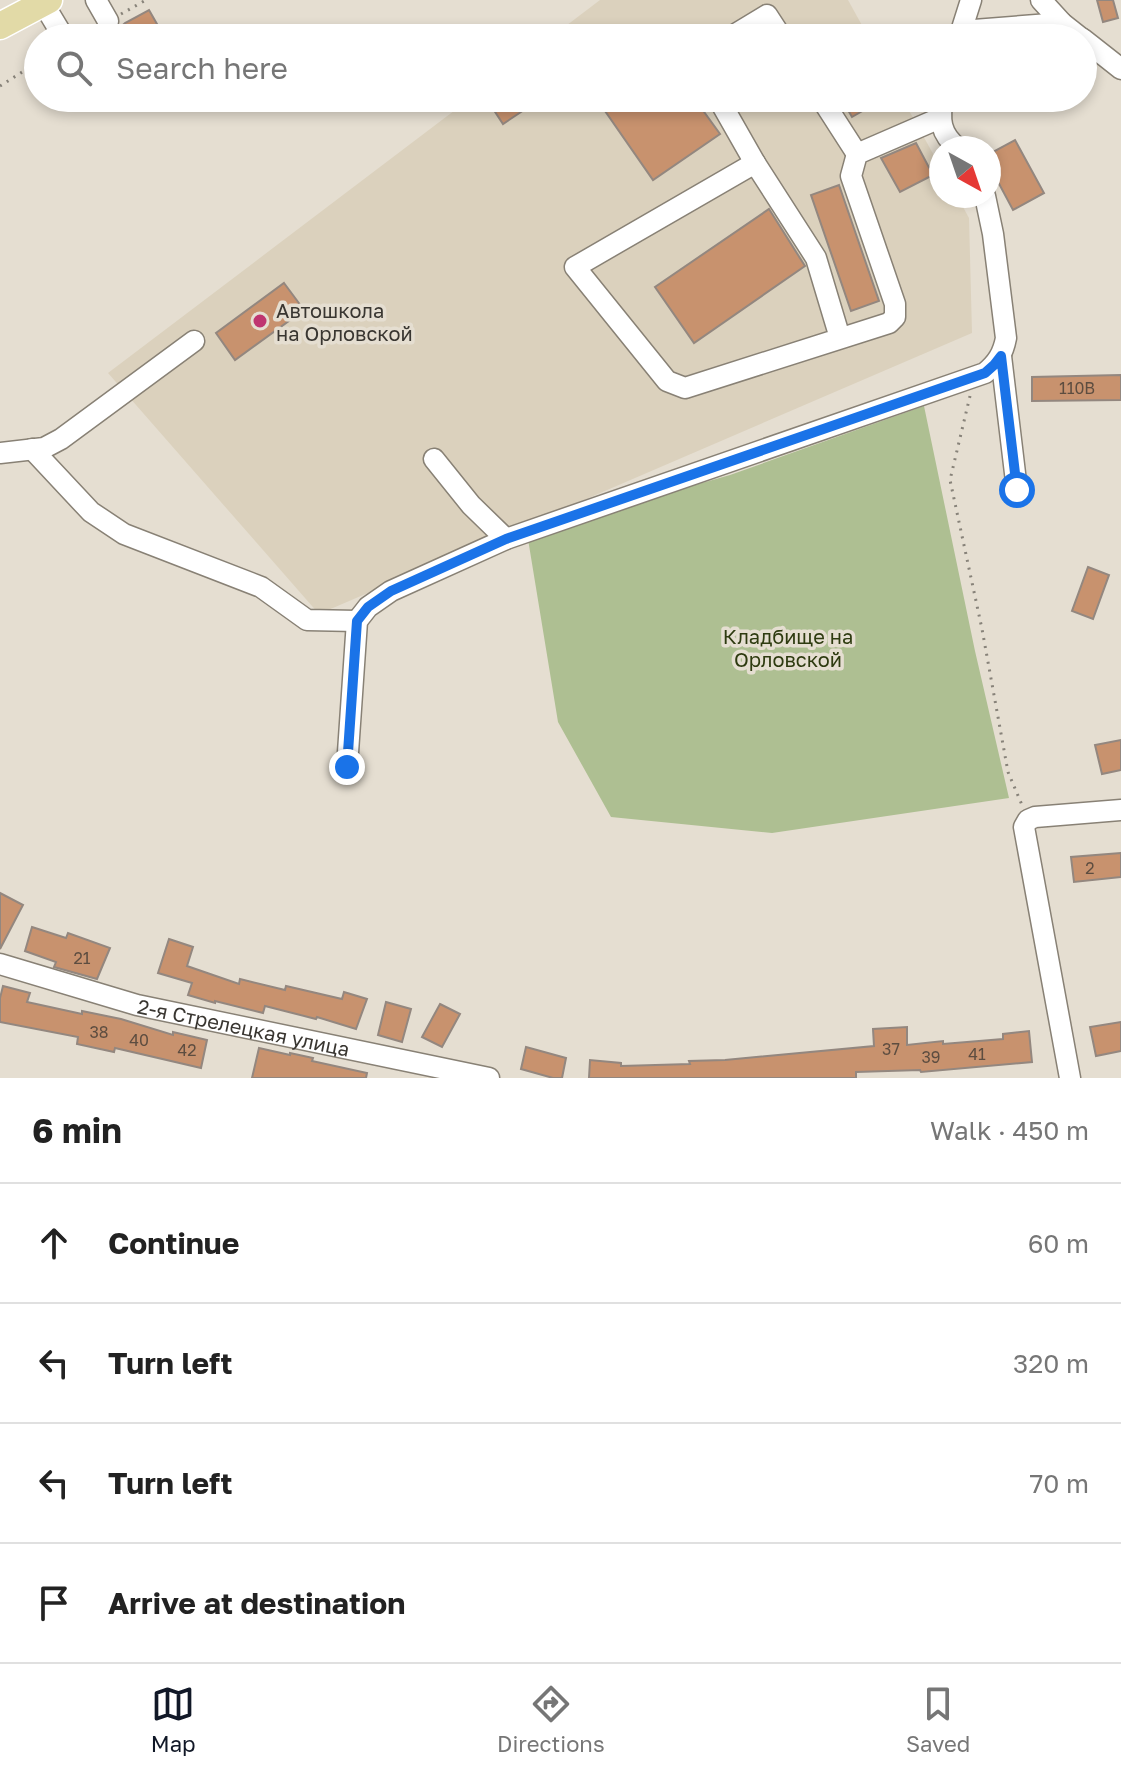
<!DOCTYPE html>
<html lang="en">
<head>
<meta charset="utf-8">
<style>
	body { margin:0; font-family:"Golos Text",sans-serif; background:#f6f6f6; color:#222 }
	.compass { position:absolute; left:929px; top:136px; width:72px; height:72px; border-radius:50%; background:#fff; box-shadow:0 4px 12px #0003; rotate:140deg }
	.stop { position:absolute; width:24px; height:24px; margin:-18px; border:6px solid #1a73e8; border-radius:50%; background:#fff }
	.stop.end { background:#1a73e8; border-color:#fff; box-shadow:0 2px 8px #0008 }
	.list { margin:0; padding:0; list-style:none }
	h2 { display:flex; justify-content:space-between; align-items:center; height:104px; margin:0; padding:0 32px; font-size:34px }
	h2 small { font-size:26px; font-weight:400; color:#767676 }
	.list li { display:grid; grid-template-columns:52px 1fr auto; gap:24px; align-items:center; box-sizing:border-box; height:120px; padding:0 32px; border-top:2px solid #e0e0e0 }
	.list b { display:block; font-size:30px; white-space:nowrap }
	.list em { font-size:26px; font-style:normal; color:#767676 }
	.icon { flex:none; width:44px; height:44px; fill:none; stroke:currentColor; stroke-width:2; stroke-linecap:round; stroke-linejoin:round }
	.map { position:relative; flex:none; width:1121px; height:1078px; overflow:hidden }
	.search { position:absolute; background:#fff; box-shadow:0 4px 12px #0003; left:24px; right:24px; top:24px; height:88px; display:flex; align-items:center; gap:20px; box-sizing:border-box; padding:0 28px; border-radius:44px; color:#767676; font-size:30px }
	.sheet { height:584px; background:#fff }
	nav { display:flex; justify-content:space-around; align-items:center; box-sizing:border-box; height:112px; border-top:2px solid #e0e0e0; background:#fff; font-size:22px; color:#767676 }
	nav a { display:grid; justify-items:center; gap:4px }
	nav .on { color:#111827 }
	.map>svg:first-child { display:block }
	.built { fill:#dbd1bd }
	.green { fill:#aebf92 }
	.building { fill:#c8926e; stroke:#93877f; stroke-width:2 }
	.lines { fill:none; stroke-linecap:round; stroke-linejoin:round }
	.minor-casing { stroke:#888175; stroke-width:23 }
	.major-casing { stroke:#fff; stroke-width:29 }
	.path { stroke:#878279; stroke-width:3; stroke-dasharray:2 6; stroke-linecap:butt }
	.minor { stroke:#fff; stroke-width:20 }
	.major { stroke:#e2daa7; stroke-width:26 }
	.route { stroke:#1a73e8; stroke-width:10 }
	.poi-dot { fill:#bf3570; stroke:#e5ded1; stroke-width:3 }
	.labels { text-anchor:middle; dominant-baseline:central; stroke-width:7; stroke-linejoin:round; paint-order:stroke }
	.number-label { font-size:16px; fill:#5d4d40 }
	.poi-label { font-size:20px; fill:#393631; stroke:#e5ded1; text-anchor:start }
	.park-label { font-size:20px; fill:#2e3b10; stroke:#e5ded1 }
	.street-label { font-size:20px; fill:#393631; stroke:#e5ded1 }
</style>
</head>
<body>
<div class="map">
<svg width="1121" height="1078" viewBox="0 0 1121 1078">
	<rect width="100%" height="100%" fill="#e5ded1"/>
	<g class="built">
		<path d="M600,0h248l21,38h-319z"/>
		<path d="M471,98h431l39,70v28h16l12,22 3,115 -653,281 -211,-241z"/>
	</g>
	<path class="green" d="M924,406l51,245 34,147 -237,35 -161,-16 -53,-95 -31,-189 203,-58z"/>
	<g class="building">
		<path d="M1097,0h16l5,18 -15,4z"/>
		<path d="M149,10l16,28h-66l16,-6 10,-9z"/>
		<path d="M486,98h56l-39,26z"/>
		<path d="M596,98h98l26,36 -67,46z"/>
		<path d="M841,98h44l-33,19z"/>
		<path d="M1015,140l29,53 -31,17 -24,-45v-11z"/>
		<path d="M916,143l17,32 -33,17 -19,-34z"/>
		<path d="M839,185l40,116 -28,10 -40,-116z"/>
		<path d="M769,209l36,57 -111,77 -39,-56z"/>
		<path d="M284,283l20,27 -69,50 -19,-27z"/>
		<path d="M1121,375v25l-89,1v-24z"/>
		<path d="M1088,567l21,8 -16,44 -21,-8z"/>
		<path d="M1121,740v30l-19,4 -7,-29z"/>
		<path d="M1121,853v24l-47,5 -3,-25z"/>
		<path d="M0,893l23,12 -23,44z"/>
		<path d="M32,927l34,11 2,-5 42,15 -13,31 -43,-12 2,-5 -31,-11z"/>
		<path d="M169,939l24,8 -6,19 52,18 1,-5 45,11 1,-4 56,13 2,-7 23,7 -11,30 -39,-12 -1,2 -51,-13 -2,7 -48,-12v2l-27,-8 4,-12 -34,-10z"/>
		<path d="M3,986l27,7 -3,9 55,12v-3l39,8 52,16v-3l34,8 -6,28 -86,-20 -1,4 -37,-8 1,-7 -78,-15v-24z"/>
		<path d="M386,1002l25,7 -9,33 -24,-7z"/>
		<path d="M440,1004l20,10 -18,33 -20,-10z"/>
		<path d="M1121,1022v29l-25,5 -6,-29z"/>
		<path d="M907,1027v18l36,-4v3l60,-5v-5l26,-3 3,31 -111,10 -1,-2 -64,2v6h-267l1,-18 31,3v3l69,-2 -1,-3 36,-1 149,-14 -1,-17z"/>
		<path d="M526,1047l40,11 -4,20h-9l-32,-9z"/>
		<path d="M259,1048l31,7v-2l23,5 -1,3 55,12 -1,5h-114z"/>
	</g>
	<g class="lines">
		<g class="minor-casing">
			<g id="minor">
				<path d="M96,0l12,21"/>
				<path d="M1041,0l21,23 19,15"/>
				<path d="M43,3l21,35"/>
				<path d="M961,31l101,-8"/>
				<path d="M729,38l38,-23 15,23"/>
				<path d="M959,38l12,-38"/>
				<path d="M1083,39l38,30"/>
				<path d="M718,98l37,65"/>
				<path d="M821,98l36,56"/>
				<path d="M943,98c-4,21 -3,36 15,50"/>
				<path d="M840,338l-24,-80 -61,-95 -180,104 92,114 18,7 204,-65 6,-6v-13l-44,-128 6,-22 83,-36"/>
				<path d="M1001,356l16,134"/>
				<path d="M32,449l59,63 33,22 137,53 46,33 50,1"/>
				<path d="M0,453l44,-5 17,-9 133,-98"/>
				<path d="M434,459l37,46 35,34"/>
				<path d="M347,767l10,-146 11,-14 23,-16 115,-52 479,-166c12,-10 18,-19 21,-35l-13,-104 -8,-38"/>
				<path id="s1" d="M0,964l137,41 352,73"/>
				<path d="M1070,1078l-46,-251 4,-7 7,-3 86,-7"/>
			</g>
		</g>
		<g class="major-casing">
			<path id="major" d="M0,26l49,-26"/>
		</g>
		<g class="path">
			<path d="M121,14l25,-14"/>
			<path d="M80,37l14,-8"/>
			<path d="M0,86l38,-24"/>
			<path d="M970,396l-20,84 32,149 26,143 14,33"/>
		</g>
		<use href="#minor" class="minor"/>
		<use href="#major" class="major"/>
	</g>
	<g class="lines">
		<path class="route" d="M347,767l10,-146 11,-14 23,-16 115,-52 479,-166 9,-8 7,-9 16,134"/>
	</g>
	<circle class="poi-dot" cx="260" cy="321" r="8"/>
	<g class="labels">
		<g class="number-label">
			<text x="1077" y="388">110В</text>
			<text x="1090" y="868">2</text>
			<text x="82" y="958">21</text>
			<text x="99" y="1032">38</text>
			<text x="139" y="1040">40</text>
			<text x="891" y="1049">37</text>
			<text x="187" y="1050">42</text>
			<text x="977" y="1054">41</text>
			<text x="931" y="1057">39</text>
		</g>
		<g class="poi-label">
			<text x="276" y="310">Автошкола<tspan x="276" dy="23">на Орловской</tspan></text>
		</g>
		<g class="park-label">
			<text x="788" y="636">Кладбище на<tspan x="788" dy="23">Орловской</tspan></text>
		</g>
		<g class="street-label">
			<text stroke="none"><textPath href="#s1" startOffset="252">2-я Стрелецкая улица</textPath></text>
		</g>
	</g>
</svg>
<svg class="compass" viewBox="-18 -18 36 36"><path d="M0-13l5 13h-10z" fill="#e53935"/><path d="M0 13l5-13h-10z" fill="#767676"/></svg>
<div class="stop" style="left:1017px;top:490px"></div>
<div class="stop end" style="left:347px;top:767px"></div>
<div class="search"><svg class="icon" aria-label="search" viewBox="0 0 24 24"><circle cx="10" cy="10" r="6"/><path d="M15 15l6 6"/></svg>Search here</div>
</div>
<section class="sheet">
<h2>6 min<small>Walk · 450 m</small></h2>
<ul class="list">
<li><svg class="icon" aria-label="ahead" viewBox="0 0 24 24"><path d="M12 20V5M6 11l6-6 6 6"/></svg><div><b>Continue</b></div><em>60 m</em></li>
<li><svg class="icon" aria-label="left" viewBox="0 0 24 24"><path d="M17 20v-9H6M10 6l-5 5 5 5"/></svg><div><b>Turn left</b></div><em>320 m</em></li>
<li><svg class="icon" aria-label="left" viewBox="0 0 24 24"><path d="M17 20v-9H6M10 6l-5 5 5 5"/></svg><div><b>Turn left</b></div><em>70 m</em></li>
<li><svg class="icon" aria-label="arrive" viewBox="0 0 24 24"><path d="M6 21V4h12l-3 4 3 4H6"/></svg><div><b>Arrive at destination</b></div></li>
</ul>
</section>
<nav>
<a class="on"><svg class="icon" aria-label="map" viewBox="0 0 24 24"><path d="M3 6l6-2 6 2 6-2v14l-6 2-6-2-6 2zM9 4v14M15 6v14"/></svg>Map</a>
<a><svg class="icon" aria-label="directions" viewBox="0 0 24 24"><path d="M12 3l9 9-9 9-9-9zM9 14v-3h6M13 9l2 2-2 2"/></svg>Directions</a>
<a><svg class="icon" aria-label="saved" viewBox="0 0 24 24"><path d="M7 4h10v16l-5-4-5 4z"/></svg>Saved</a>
</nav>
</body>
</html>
